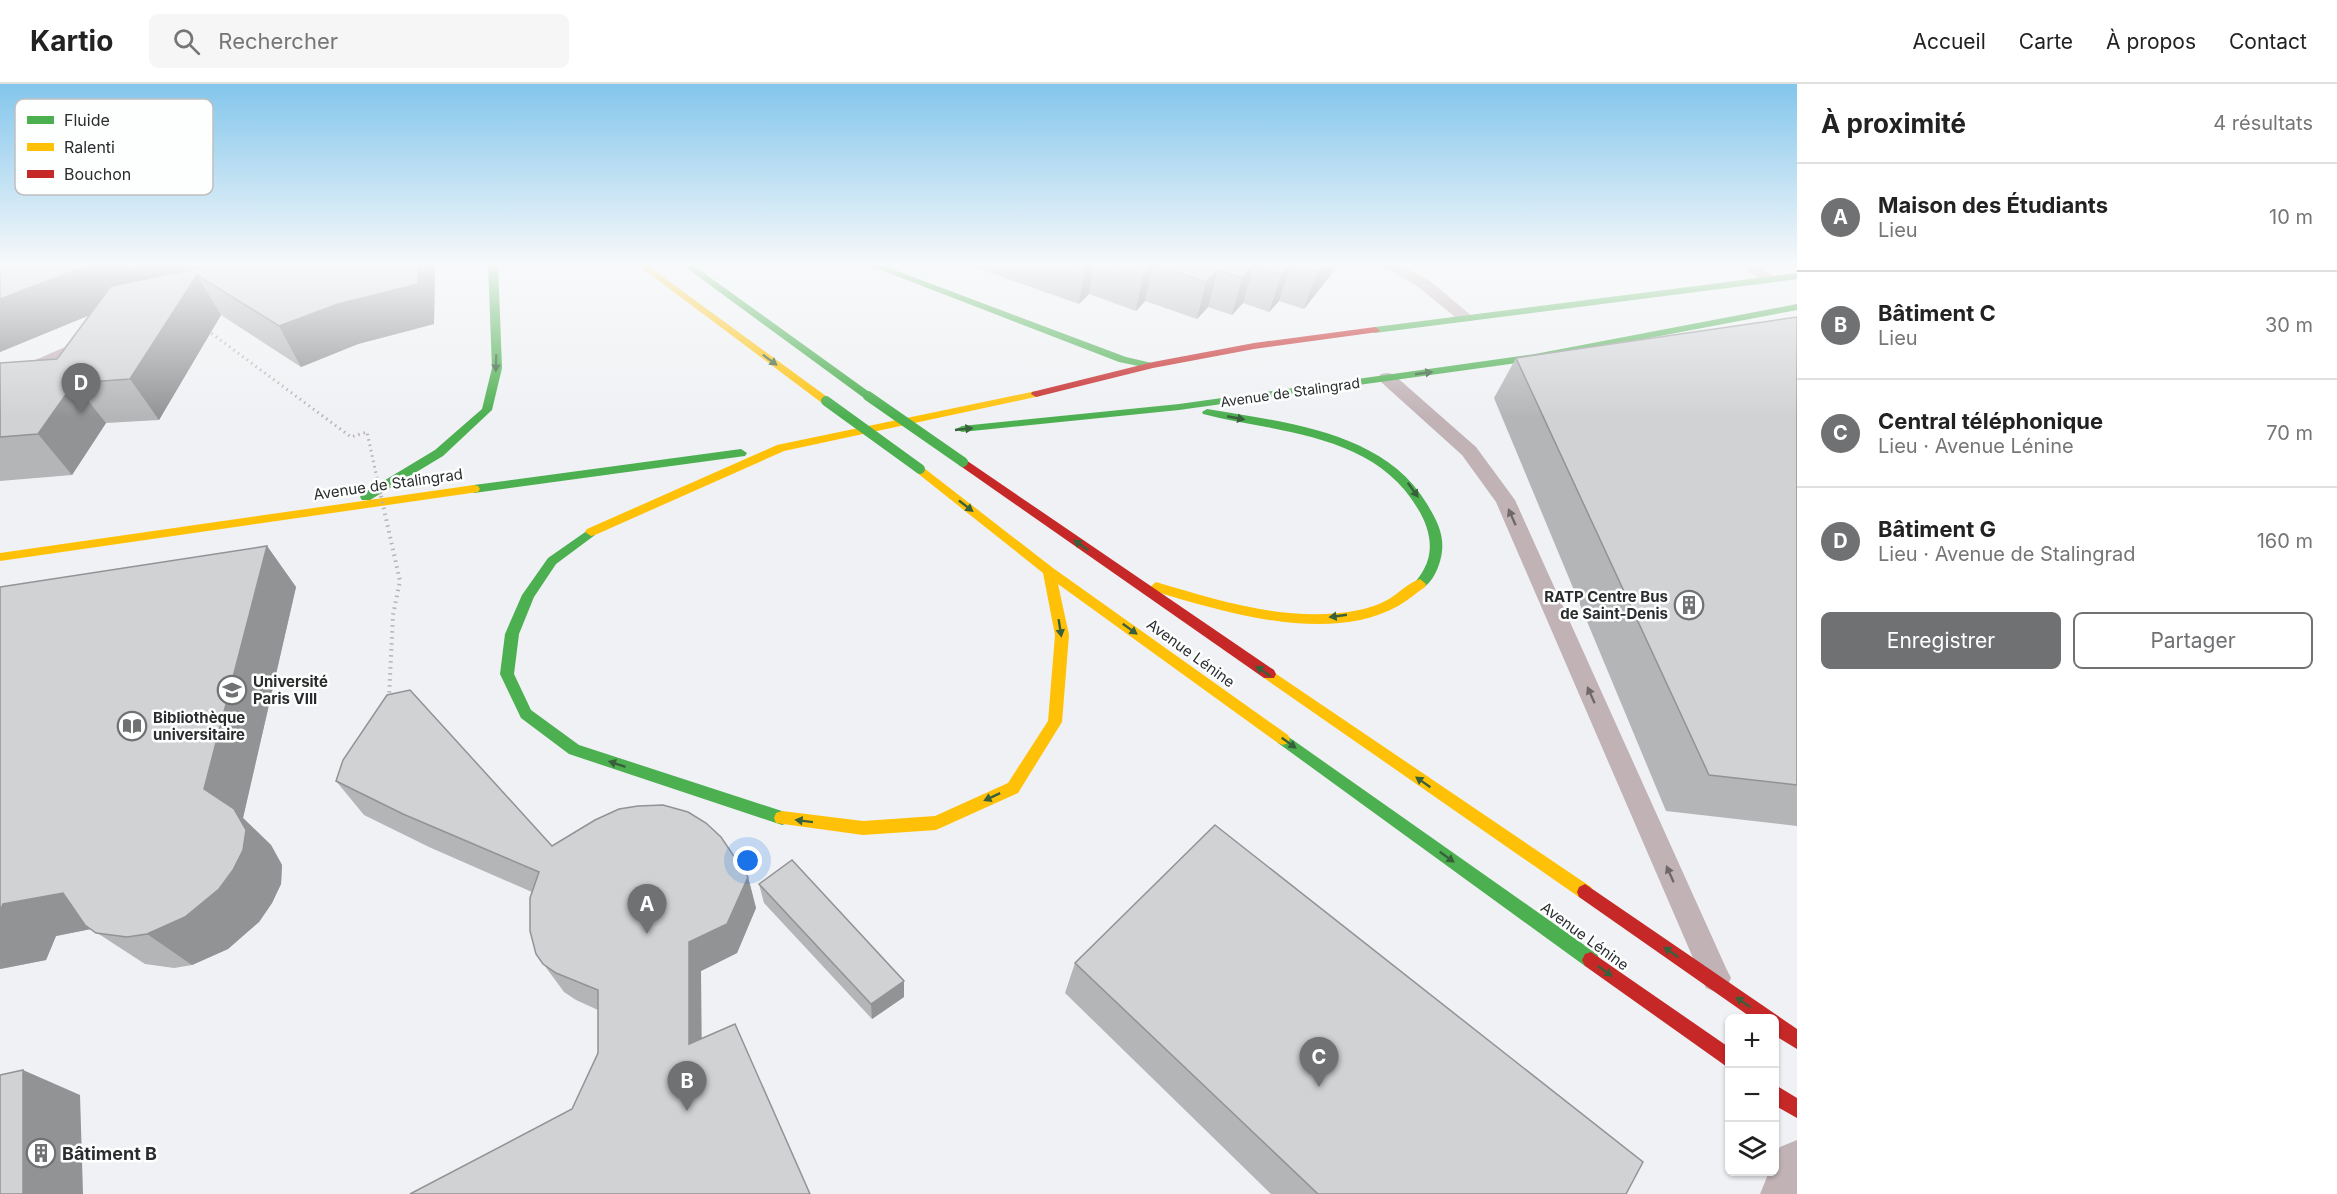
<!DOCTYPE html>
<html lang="fr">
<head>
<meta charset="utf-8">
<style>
	body { margin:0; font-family:Inter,sans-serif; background:#f6f6f6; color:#222 }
	.controls { position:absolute; right:18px; bottom:18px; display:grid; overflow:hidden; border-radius:9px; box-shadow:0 2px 4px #0004 }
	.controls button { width:54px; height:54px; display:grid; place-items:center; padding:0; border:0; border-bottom:2px solid #e0e0e0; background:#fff; color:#222; font:30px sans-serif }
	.you { position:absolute; left:748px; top:777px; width:21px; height:21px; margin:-15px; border:4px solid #fff; border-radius:50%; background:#1a73e8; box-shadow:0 0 0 9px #1a73e833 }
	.badge { display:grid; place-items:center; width:39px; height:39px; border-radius:50%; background:#6f7173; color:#fff; font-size:20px; font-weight:700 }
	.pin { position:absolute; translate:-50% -50px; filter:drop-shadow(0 2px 3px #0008) }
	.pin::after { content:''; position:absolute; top:32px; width:21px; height:18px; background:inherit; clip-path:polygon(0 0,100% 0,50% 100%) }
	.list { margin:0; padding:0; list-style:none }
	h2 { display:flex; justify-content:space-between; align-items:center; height:78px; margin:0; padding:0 24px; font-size:26px }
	h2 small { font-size:20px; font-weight:400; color:#767676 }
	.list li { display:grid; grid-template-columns:39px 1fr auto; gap:18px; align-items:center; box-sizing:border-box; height:108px; padding:0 24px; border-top:2px solid #e0e0e0 }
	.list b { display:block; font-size:22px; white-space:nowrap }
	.list p { margin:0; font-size:20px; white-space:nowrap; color:#767676 }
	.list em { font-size:20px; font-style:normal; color:#767676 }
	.actions { display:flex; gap:12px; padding:18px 24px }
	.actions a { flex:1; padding:14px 0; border:2px solid #6f7173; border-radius:9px; text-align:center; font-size:21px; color:#6f7173 }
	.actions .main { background:#6f7173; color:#fff }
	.icon { flex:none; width:33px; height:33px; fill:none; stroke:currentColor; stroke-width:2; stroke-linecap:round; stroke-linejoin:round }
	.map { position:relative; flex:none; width:1797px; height:1110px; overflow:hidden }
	header { display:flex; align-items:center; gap:36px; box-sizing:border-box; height:84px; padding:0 30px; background:#fff; border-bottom:2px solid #e0e0e0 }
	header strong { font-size:28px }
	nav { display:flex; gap:33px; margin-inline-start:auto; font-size:21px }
	.search { width:420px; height:54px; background:#f6f6f6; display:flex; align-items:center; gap:15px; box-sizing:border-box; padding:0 21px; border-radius:9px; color:#767676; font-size:22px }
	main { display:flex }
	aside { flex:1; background:#fff }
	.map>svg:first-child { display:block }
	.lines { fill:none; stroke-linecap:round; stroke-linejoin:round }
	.lane { fill:#c1b2b6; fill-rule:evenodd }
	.street { fill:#c1b2b6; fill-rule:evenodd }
	.fast { fill:#4caf50; fill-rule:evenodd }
	.slow { fill:#ffc107; fill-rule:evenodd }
	.jam { fill:#c62828; fill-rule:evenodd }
	.path-bridge-far1 { stroke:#bab2b4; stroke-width:3; stroke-dasharray:1.5 4; stroke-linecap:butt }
	.path-bridge { stroke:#bab2b4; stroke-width:4; stroke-dasharray:1.5 4.5; stroke-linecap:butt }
	.fast-bridge { stroke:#4caf50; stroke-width:10 }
	.wall { fill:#b3b5b6 }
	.shaded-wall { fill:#929394 }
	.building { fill:#d0d2d4; stroke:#929394; stroke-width:1.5 }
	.oneway { fill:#38603b }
	.oneway2 { fill:#6e686b }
	.labels { text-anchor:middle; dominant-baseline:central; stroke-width:5; stroke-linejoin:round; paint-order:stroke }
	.far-street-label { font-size:14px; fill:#2a2c2d; stroke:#fdfefe }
	.street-label { font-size:15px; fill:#2a2c2d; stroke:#fdfefe }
	.poi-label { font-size:15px; font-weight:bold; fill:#2a2c2d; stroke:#fdfefe; text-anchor:start }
	.near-poi-label { font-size:18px; font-weight:bold; fill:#2a2c2d; stroke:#fdfefe; text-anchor:start }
	.key { fill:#fdfefe; stroke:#bebfbf; stroke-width:1.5 }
	.key-label { font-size:16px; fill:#2a2c2d }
</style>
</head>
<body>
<header>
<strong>Kartio</strong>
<div class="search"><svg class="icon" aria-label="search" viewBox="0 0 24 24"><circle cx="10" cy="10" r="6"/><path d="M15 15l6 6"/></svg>Rechercher</div>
<nav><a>Accueil</a><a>Carte</a><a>À propos</a><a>Contact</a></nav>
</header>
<main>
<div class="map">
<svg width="1797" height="1110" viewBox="0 0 1797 1110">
	<rect width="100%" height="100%" fill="#eff1f4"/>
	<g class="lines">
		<g class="lane">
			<path d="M1378,179h19l33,18 43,36 -2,3h-12l-41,-33z"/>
			<path d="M1736,179h17l25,16 -3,3h-10z"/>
			<path d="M88,253l8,5 -2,4 -49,23 -45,12v-10l33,-10z"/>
			<path d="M1387,289l6,1 83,73 39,53 211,468 5,10 -5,10 -10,4 -10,-4 -210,-486 -34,-47 -81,-73 -3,-4 3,-4z"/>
		</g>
		<path class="street" d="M1797,1056v54h-37l9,-22h5v-13l6,-12z"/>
		<g class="fast">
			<path d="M488,179h10l4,105 -10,42 -49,46 -73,44h-8l-2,-3 2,-3 73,-44 47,-41 10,-41z"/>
			<path d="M680,179h10l182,131v4h-8z"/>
			<path d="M863,179h13l250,94 26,6 1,2 -5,3 -29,-6z"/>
			<path d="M1797,189v6l-422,54 -5,-3 5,-3z"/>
			<path d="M1797,220v6l-232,44 -5,3 -381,53 -217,22 -6,-3 6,-3 217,-22 356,-50z"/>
			<path d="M1207,325c76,13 177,22 220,95 9,15 17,29 15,47 -1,12 -9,34 -22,38l-6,-5c3,-5 7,-9 10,-15 11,-20 5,-42 -6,-60 -44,-76 -140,-76 -215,-95l-1,-2z"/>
			<path d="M741,365l6,4 -2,3 -271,37 -6,-4 6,-4z"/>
			<path d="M591,444l4,1 2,3 -2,3 -39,29 -22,33 -15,37 -5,40 17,36 48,35 209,68 2,5 -2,5 -6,2 -213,-71 -48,-36 -21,-44 5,-40 17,-39 26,-37z"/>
			<path d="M1283,649l314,221 3,6 -3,6 -6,2 -6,-2 -307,-223 -2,-4 2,-4z"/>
		</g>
		<g class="slow">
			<path d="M635,179h9l186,136v4h-8z"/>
			<path d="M1036,307l5,3 -1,2 -256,55 -189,84 -4,1 -6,-4 2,-3 190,-84z"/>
			<path d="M920,381l133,103 235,167 2,4 -2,4 -5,2 -5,-2 -220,-159 11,51 -7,87 -44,71 -82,37 -73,5 -87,-12 -2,-5 2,-5 6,-2 81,10 72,-5 73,-33 40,-62 7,-86 -12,-62 -127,-101v-6z"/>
			<path d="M474,401l4,1 2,3 -2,3 -478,69v-8z"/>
			<path d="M1420,495l6,5 -1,3c-9,6 -18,14 -27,19 -69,39 -176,6 -247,-16l-1,-3 6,-5c64,19 135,42 203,28 9,-2 22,-6 30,-11 10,-6 19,-16 31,-20z"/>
			<path d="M1269,585l322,218 2,5 -2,5 -6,3 -6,-3 -315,-219 -2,-4 2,-4z"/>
		</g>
		<g class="jam">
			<path d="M1375,243l5,3 -2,2 -124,17 -101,19 -117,29 -5,-3 1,-2 121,-30 101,-19z"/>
			<path d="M963,374l311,212 2,4 -2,4h-10l-305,-213v-6z"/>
			<path d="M1585,800l212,145v20l-23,-14v-17h-22l-173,-121 -2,-5 2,-5z"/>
			<path d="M1591,868l139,96v21l-145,-103 -3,-6 3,-6z"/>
			<path d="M1774,1000l23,14v20l-23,-13z"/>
		</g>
		<path class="path-bridge-far1" d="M207,246l144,107 16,-5 14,65"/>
		<path class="path-bridge" d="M381,412l19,85 -7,34 -4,83"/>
		<g class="fast-bridge">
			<path d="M868,312l95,66"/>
			<path d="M826,317l94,68"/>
		</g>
	</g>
	<g class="wall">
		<path d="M0,179h435l-1,61 -76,20 -57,23 -80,-52 -62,105 -53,3 -34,52 -72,6v-118l57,-4 33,-44 -90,37z"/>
		<path d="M963,179h377l-36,46 -25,-8 -10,11 -26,-9 -11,12 -24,-8 -11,12 -52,-18 -9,10 -47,-17 -10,10z"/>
		<path d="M1797,233v509l-131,-15 -172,-413 22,-40z"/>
		<path d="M267,462l29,41 -53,231 28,27 11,20 -1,19 -9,19 -13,19 -31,27 -36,16 -18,3 -29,-4 -54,-35 -35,7 -10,24 -46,9z"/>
		<path d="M336,697l216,65 196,31 8,31 -19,45 -36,18 -129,138 26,-56v-43l-22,-10 -12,-8 -28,-38 -4,-62 -103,-45 -65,-32z"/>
		<path d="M759,800l145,97v16l-32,22 -108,-116z"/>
		<path d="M1075,879l551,231h-355l-206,-201z"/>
	</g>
	<g class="shaded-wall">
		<path d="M94,179h200l-97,12 24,40 -62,105 -29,-41 11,-85 -141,58v-53z"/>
		<path d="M418,179h17l-1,61 -76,20 -57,23 -22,-41 59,-22z"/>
		<path d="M1089,179h5l-5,31 -10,10 6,-37z"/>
		<path d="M1324,179h16l-36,46 13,-37z"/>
		<path d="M1153,180l-8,37 -9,10 7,-37z"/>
		<path d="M1291,180l-12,37 -10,11 12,-37z"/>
		<path d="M1254,182l-11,37 -11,12 10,-37z"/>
		<path d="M1218,186l-10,37 -11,12 9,-37z"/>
		<path d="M74,299l32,40 -34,52 -34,-41z"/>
		<path d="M267,462l29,41 -53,231 28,27 11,20 -1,19 -9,19 -13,19 -31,27 -36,16 -45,-31 57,-145z"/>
		<path d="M748,793l8,31 -19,45 -36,18 1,98 -13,-25v-102z"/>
		<path d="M63,809l48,32 -55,11 -10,24 -46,9v-58l3,-7z"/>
		<path d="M904,897v16l-32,22 -1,-15z"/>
		<path d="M23,986l57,25 3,99h-60z"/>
	</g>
	<g class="building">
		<path d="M0,179h94l-94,36z"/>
		<path d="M129,179h24l-28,5z"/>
		<path d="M218,179h200v21l-80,20 -59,22 -82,-51 -67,104 -56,4 -36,51 -38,3v-74l57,-4 54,-73 70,-14z"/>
		<path d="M1072,179h17l-4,4z"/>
		<path d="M1110,179h214l-7,9 -26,-8 -10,11 -27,-9 -12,12 -24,-8 -12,12 -53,-18 -10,10z"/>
		<path d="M1797,233v468l-88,-10 -193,-417z"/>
		<path d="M267,462l-63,243 30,20 12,21 -3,20 -10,20 -14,19 -34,28 -38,17 -20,3 -31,-4 -11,-8 -22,-32 -60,11 -3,7v-324z"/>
		<path d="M410,606l142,156 43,-26 24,-11 19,-3 25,-1 25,7 18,11 15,14 27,40 -21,47 -38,18v102l46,-20 75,170h-400l162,-85 26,-56v-63l-42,-17 -13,-9 -7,-10 -6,-23v-33l9,-26 -136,-58 -67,-33 7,-21 44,-65z"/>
		<path d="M1215,741l428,337 -17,32h-308l-243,-231z"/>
		<path d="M792,776l112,121 -33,23 -112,-120z"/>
		<path d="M23,986v124h-23v-119z"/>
	</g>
	<defs><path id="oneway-solid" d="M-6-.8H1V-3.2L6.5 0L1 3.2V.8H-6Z" transform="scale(1.5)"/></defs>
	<g class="oneway">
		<use href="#oneway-solid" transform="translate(770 276) rotate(37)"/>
		<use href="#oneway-solid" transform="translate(496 279) rotate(92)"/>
		<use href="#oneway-solid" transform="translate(1424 289) rotate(-8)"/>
		<use href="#oneway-solid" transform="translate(1236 334) rotate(11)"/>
		<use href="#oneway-solid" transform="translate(964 345) rotate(-6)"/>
		<use href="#oneway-solid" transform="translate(1413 406) rotate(54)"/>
		<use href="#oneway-solid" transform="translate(966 422) rotate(38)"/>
		<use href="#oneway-solid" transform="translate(1081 461) rotate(-145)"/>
		<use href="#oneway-solid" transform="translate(1338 532) rotate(172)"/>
		<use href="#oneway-solid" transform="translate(1060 544) rotate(81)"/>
		<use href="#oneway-solid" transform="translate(1130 545) rotate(36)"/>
		<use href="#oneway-solid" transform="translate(1263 587) rotate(-145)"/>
		<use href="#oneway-solid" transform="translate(1289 659) rotate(36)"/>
		<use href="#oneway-solid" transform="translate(617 680) rotate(-162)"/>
		<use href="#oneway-solid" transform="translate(1423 698) rotate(-145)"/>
		<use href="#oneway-solid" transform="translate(992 713) rotate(155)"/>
		<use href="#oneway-solid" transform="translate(804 737) rotate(-173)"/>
		<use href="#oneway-solid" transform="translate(1447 773) rotate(36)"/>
		<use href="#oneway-solid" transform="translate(1671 868) rotate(-145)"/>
		<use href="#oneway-solid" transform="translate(1605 887) rotate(36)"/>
		<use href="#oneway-solid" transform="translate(1743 918) rotate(-145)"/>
	</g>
	<g class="oneway2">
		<use href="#oneway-solid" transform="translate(1512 433) rotate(-114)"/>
		<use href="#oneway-solid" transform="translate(1591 611) rotate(-114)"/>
		<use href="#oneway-solid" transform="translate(1670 790) rotate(-114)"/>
	</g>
	<linearGradient id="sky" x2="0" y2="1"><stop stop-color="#83c6ec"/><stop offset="0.54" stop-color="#f8f9fa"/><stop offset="1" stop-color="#f8f9fa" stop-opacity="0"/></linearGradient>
	<rect width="1797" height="334" fill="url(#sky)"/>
	<defs>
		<g id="building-ring" transform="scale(1.5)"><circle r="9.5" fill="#fdfefe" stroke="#6f7173" stroke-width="1.5"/><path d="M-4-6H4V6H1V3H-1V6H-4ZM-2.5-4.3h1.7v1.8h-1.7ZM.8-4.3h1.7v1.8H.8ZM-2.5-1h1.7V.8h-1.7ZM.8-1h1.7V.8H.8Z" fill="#6f7173"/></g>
		<g id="university-ring" transform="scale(1.5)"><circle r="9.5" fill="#fdfefe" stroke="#6f7173" stroke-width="1.5"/><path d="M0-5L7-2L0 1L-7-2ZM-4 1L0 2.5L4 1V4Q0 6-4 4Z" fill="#6f7173"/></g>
		<g id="library-ring" transform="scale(1.5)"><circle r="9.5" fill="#fdfefe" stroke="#6f7173" stroke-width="1.5"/><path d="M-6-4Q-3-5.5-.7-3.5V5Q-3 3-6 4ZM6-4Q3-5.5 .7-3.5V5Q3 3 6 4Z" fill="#6f7173"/></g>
	</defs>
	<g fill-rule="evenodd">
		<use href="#building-ring" x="1689" y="521"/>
		<use href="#university-ring" x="232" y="606"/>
		<use href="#library-ring" x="132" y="642"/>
		<use href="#building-ring" x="41" y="1069"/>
	</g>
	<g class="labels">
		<g class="far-street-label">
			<text transform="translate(1290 308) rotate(-8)">Avenue de Stalingrad</text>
		</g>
		<g class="street-label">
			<text transform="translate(388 400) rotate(-8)">Avenue de Stalingrad</text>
			<text transform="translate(1191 569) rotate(36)">Avenue Lénine</text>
			<text transform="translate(1585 852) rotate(36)">Avenue Lénine</text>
		</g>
		<g class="poi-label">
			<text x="1668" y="512" text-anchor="end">RATP Centre Bus<tspan x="1668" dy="17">de Saint-Denis</tspan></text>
			<text x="253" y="597">Université<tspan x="253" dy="17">Paris VIII</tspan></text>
			<text x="153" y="633">Bibliothèque<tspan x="153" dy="17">universitaire</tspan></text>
		</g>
		<g class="near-poi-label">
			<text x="62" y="1069">Bâtiment B</text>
		</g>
	</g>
	<rect x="15" y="15" width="198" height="96" rx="9" class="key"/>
	<rect x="27" y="32" width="27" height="8" fill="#4caf50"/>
	<rect x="27" y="59" width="27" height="8" fill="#ffc107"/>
	<rect x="27" y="86" width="27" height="8" fill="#c62828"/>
	<g class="key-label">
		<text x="64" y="42">Fluide</text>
		<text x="64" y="69">Ralenti</text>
		<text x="64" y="96">Bouchon</text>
	</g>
</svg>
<div class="controls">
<button>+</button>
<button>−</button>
<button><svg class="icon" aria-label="layers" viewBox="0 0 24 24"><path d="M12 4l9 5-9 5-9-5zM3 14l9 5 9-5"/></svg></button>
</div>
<div class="you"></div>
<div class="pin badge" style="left:647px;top:850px">A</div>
<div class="pin badge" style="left:687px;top:1027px">B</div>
<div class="pin badge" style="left:1319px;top:1003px">C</div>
<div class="pin badge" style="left:81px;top:329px">D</div>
</div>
<aside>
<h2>À proximité<small>4 résultats</small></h2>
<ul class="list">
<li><span class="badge">A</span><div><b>Maison des Étudiants</b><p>Lieu</p></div><em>10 m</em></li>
<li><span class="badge">B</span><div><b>Bâtiment C</b><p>Lieu</p></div><em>30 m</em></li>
<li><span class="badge">C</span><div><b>Central téléphonique</b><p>Lieu · Avenue Lénine</p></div><em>70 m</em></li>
<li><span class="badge">D</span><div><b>Bâtiment G</b><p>Lieu · Avenue de Stalingrad</p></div><em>160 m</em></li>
</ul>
<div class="actions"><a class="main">Enregistrer</a><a>Partager</a></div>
</aside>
</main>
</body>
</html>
